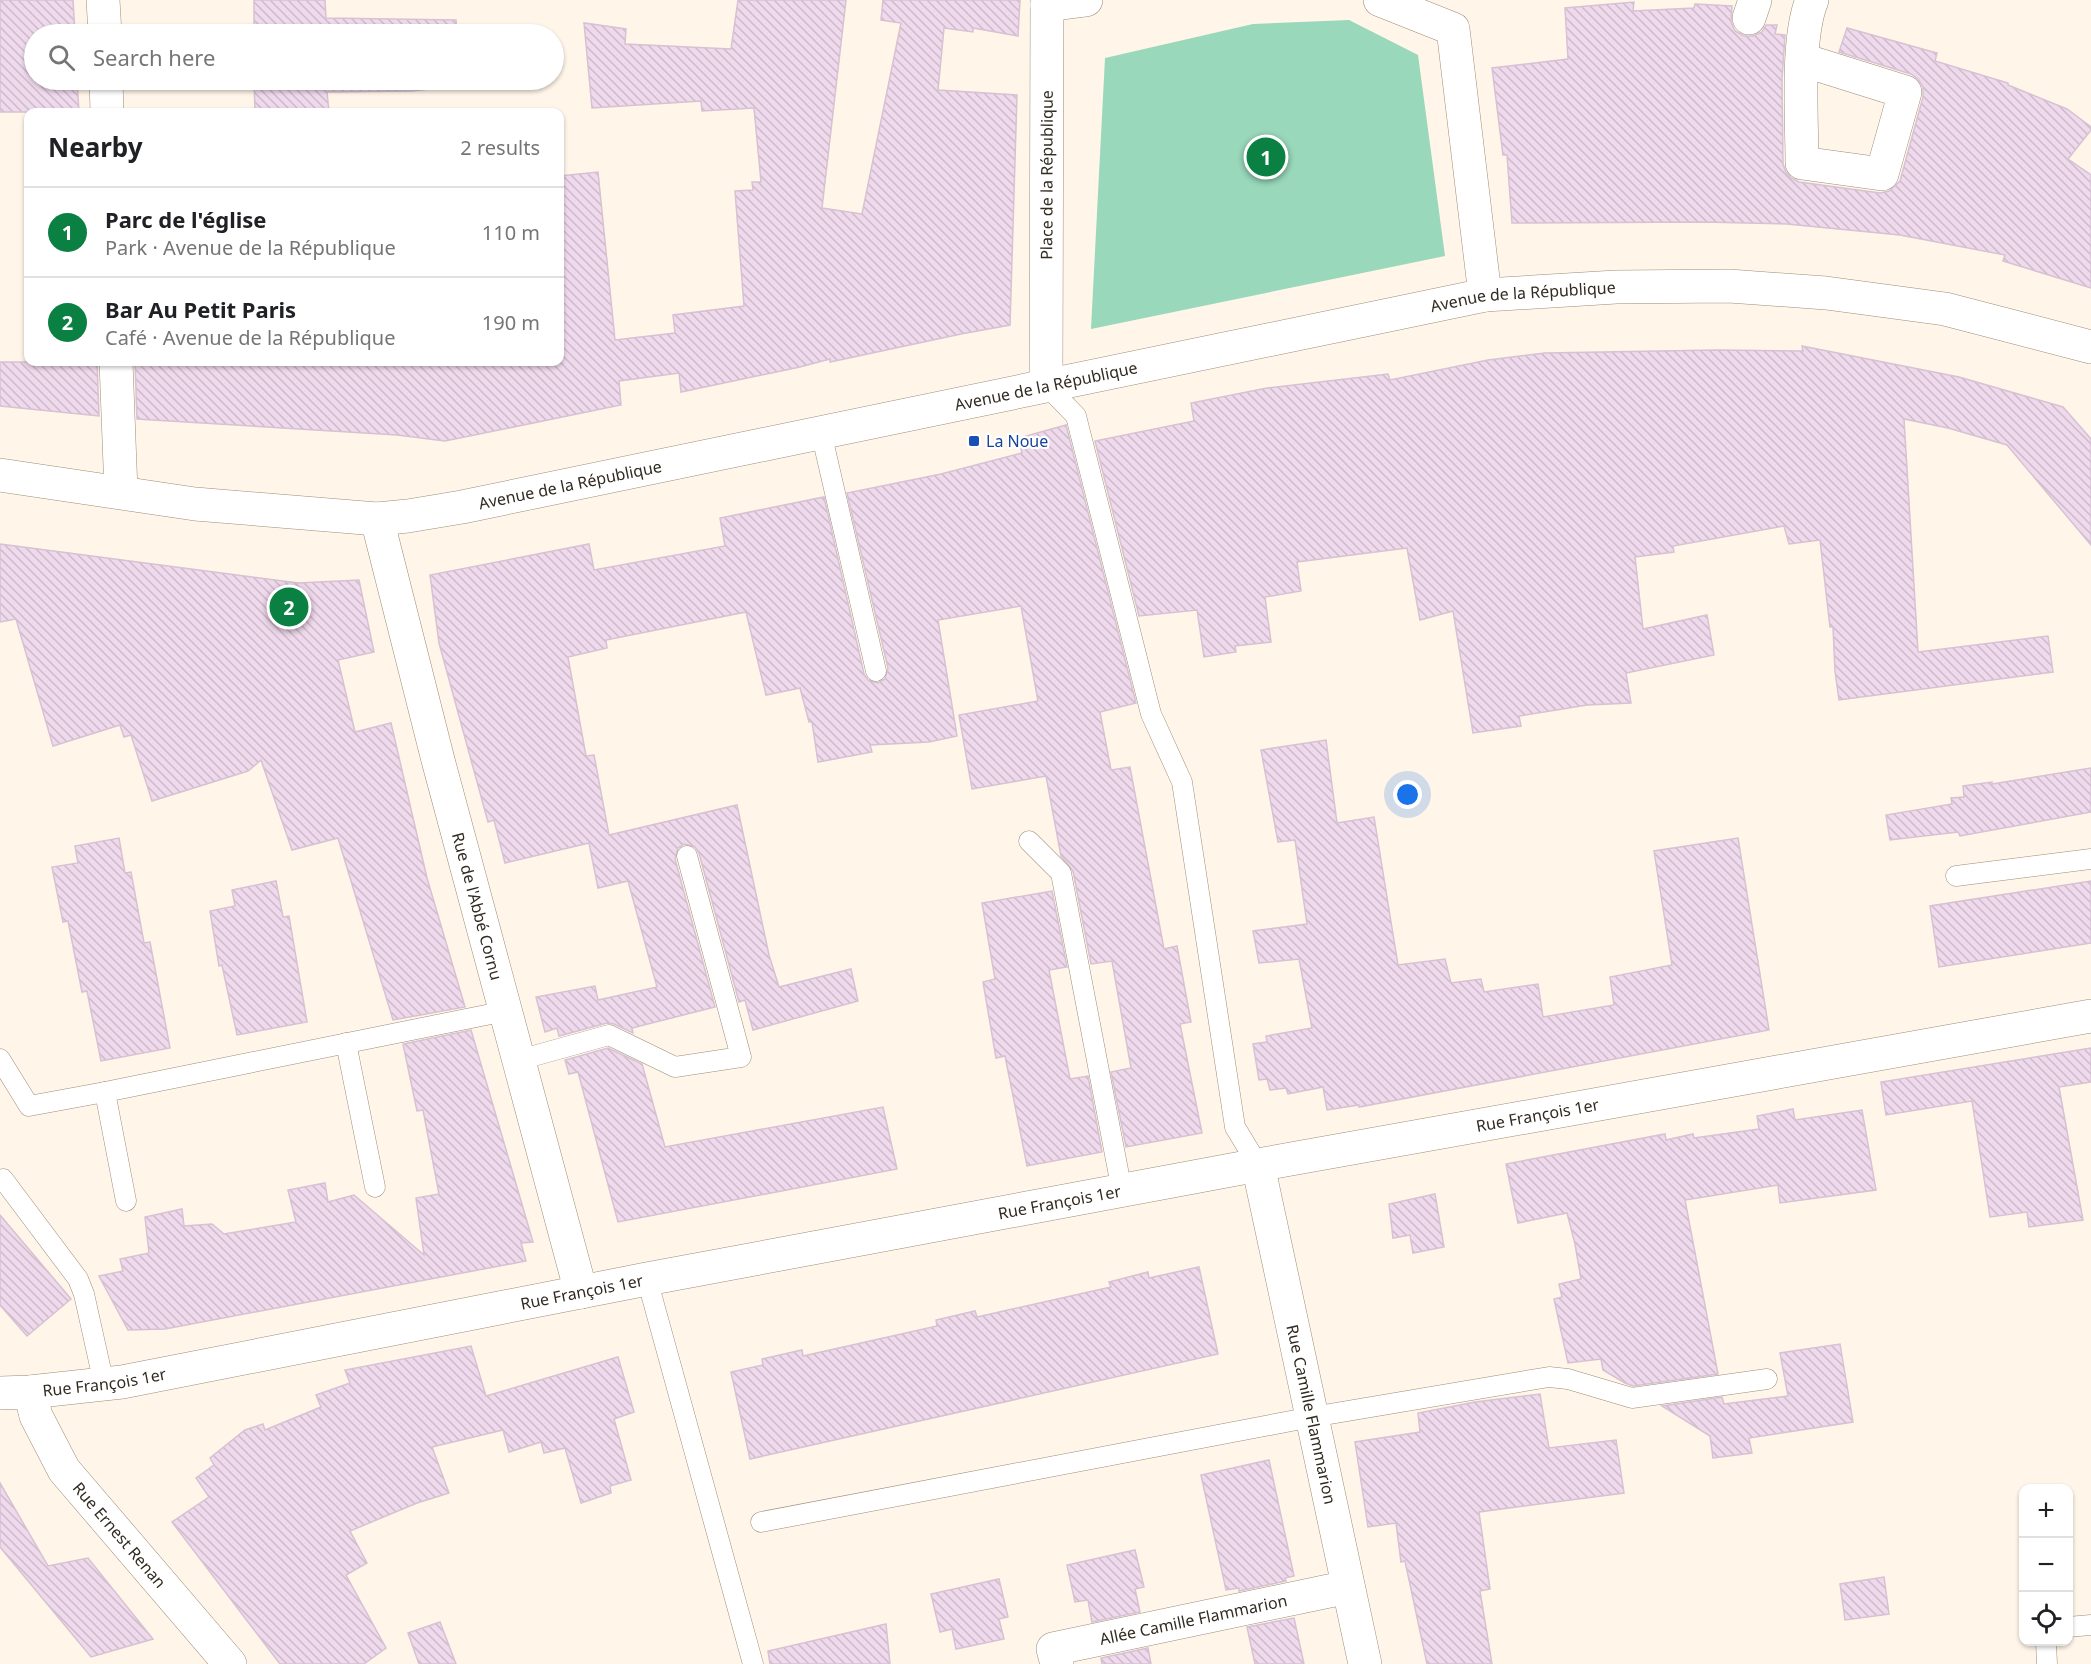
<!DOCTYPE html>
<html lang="en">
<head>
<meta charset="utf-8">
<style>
	body { margin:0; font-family:"Noto Sans",sans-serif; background:#f2f2f2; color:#202124 }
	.controls { position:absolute; right:18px; bottom:18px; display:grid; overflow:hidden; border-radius:12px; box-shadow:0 2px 4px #0004 }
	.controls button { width:54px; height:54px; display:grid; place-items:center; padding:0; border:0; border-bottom:2px solid #e0e0e0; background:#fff; color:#202124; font:30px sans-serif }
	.you { position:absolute; left:1408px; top:795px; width:21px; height:21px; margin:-15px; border:4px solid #fff; border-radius:50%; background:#1a73e8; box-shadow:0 0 0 9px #1a73e833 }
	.badge { display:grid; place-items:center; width:39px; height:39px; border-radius:50%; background:#0b8043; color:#fff; font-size:20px; font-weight:700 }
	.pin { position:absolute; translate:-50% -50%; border:3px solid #fff; box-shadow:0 2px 6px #0006 }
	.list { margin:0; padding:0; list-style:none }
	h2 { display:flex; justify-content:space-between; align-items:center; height:78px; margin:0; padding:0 24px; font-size:26px }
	h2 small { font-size:20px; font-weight:400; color:#757577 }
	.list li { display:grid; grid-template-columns:39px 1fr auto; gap:18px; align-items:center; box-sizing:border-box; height:90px; padding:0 24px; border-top:2px solid #e0e0e0 }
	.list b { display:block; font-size:22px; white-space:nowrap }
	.list p { margin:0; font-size:20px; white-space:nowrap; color:#757577 }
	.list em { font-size:20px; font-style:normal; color:#757577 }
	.icon { flex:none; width:33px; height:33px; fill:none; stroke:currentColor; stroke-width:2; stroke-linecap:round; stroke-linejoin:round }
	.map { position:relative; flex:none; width:2091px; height:1664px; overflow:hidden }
	.search { position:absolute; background:#fff; box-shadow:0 2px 4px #0004; left:24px; top:24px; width:540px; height:66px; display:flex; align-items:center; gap:15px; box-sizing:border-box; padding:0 21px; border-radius:33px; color:#757577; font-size:22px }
	.panel { position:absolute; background:#fff; box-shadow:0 2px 4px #0004; left:24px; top:108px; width:540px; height:258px; border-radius:12px }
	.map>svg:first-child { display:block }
	.green { fill:#99d8ba }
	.building { fill:url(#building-back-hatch); stroke:#d7c1d3; stroke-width:1.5 }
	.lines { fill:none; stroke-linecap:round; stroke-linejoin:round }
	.lane-casing { stroke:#9c8d79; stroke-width:21 }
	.street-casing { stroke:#9c8d79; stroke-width:34 }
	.secondary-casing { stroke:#9c8d79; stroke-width:34 }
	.lane { stroke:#fff; stroke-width:20 }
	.street { stroke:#fff; stroke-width:33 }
	.secondary { stroke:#fff; stroke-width:33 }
	.transit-dot { fill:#1a4fb4; stroke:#fff; stroke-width:2 }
	.labels { text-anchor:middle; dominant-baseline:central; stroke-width:4.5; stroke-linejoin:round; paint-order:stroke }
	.street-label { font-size:16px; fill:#312b22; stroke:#fff }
	.transit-label { font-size:16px; fill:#164399; stroke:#fff; text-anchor:start }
</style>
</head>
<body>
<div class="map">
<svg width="2091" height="1664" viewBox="0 0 2091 1664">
	<defs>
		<pattern id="building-back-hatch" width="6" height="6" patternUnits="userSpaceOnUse" patternTransform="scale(1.5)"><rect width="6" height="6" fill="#efd9ec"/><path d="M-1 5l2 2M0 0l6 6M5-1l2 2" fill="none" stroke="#cdbaca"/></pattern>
	</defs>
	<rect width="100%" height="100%" fill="#fff5e8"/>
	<path class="green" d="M1349,20l69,35 27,201 -354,73 14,-271 148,-34z"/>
	<g class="building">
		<path d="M0,0h73l2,34h-41v46h43l2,32h-79z"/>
		<path d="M254,0h71l1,18 130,2 1,14h-203z"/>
		<path d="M738,0h108l-24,208 40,6 39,-191 -20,-3 2,-20h137l-2,36 -45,-8v4l-29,-4 -6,62 79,5 -7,230 -49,9 -131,28v-3l-30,8 -119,25 -2,-19 -60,8 2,24 -176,36 -48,-6 -260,-16 -2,-57h425v-186l38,-4 17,168 60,-7 -2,-18 71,-9 -9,-115 18,-1 -1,-8h9l-7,-74 -52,3 -1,-10 -109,7 -8,-85 42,6 -1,15 106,5z"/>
		<path d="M1634,2l-1,9 61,-3 1,-4 37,2 -1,16 4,9 9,5h9l9,-4 4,-7h11l-2,9 10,1 -3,44 1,85 3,8 5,6 8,4 81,11 9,-2 11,-10 23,-84v-10l-5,-8 -7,-5 -72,-22 8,-24 90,25 -2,8 73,22v2l59,24 24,18v3l-23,29 23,16v113l-88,-27 2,-6 -105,-20 -113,-11 -84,-2 -191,1 -5,-68h-4l-11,-87 76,-9 -3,-51z"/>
		<path d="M254,80h203v6l-46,5 -84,1 2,20h-74z"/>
		<path d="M1802,346l157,31 104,30 28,32v106l-84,-100 -59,-17 -44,-9 14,233 130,-16 5,36 -214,28 -4,-29 -2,-44h-3l-10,-87 -31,4 -5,-18 -111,20 1,6 -39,5 8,72 64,-14 7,40 -88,18 5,30 -44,2 -68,11 2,10 -48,7 -20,-122 -33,9 -13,-72 -110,14 4,29 -36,6 6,45 -36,4 1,6 -32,5 -7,-47 -58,6 -44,-175 99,-20 -3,-18 76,-15 121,-14 2,6 98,-20 57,-7 172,-3 86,1z"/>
		<path d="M0,362h97l2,54 -99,-10z"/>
		<path d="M1066,425l70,278 -36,9 11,58 19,-3 34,182 13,-3 14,76 -11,2 22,109 -76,14 -15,-75 20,-4 -19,-107 -21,3 -18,-93 -12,-15 -15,-80 -74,13 -13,-74 79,-14 -17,-95 -83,14 19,116 -28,6 -59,3 2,7 -54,10 -6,-40h-3l-9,-34 -34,7 -20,-83 -140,28 1,8 -39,9 18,99 8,-1 15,80 128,-30 32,150 10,32 72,-18 7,32 -105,29 -8,-30 -6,2 -40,-149 -4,-6 -11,-3 -6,4 -3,11 40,148 -83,21 1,5 -19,-9 -7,-1 -48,13 -2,-8 -12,4 -9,-35 59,-11 3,14 59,-13 -29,-106 -30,7 -9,-45 -84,20 -11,-43 -6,2 -49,-179 -9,-68 159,-31 5,26 131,-24 -5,-28 104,-21 40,177 4,6 10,3 7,-4 3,-11 -41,-175 94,-19 81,-21 -3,-15z"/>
		<path d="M0,544l298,39 61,-3 15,72 -36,8 17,72 36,-9 36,155 38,129 -72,13 -55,-182 -46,12 -31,-90 -13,11 -96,30 -21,-66 -7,2 -4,-12 -67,21 -37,-127 -16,3z"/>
		<path d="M1326,740l11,83 37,-6 24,148 47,-6 6,24 30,-4 3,13 54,-8 5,33 71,-12 -4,-28 62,-12 -18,-114 84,-13 31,192 -410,77v-2l-32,5 -4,-23 -35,7 -2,-6 -16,2 -3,-11 -8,1 -6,-36 14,-2 -1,-6 46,-8 -13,-69 -40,4 -6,-32 54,-7 -12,-84 -17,2 -17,-92z"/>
		<path d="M2091,768v44l-131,24 -2,-4 -68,8 -4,-25 66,-11 -1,-6 13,-1 -1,-11 29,-4v2z"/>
		<path d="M119,838l6,35 6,-1 13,71 6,-1 20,106 -69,13 -14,-70 -5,1 -14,-71 -5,1 -11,-55 26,-4 -3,-17z"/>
		<path d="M276,881l7,36 6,-1 18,106 -70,13 -15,-70 -3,1 -9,-55 25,-5 -3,-16z"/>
		<path d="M2091,881v62l-152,24 -9,-61z"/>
		<path d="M1052,891l15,76 -18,3 21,109 18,-3 14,76 -75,14 -22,-110 -9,2 -13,-76 12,-3 -13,-76z"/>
		<path d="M471,1030l62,212 -12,1 5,18 -361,68 -37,1 -29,-54 24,-5 -3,-12 29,-6 -4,-36 37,-8 2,17 28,-2 12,10 72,-12 -8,-32 37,-7 3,19 26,-7 70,60 -8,-57 23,-4 -16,-84 -6,1 -14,-67z"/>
		<path d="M608,1048l34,16 23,83 218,-40 14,62 -279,53 -40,-150 -9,2 -4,-14z"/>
		<path d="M2091,1048v34l-32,5 24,133 -54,7 -2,-15 -37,5 -18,-116 -86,14 -5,-33z"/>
		<path d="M1793,1109l2,11 67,-10 14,80 -96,13 -2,-18 -93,15 33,174 -85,12 -8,-3 -22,-13 -2,-11 -33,4 -14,-64 8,-2 -3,-13 22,-5 -6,-35 -8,-31 -49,10 -12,-59 159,-30 1,6 27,-6 1,4 65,-9 -2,-13z"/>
		<path d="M1435,1194l9,53 -31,6 -3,-18 -17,3 -4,-34z"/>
		<path d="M0,1215l71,84 -44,37 -27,-31z"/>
		<path d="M1199,1267l19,87 -468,105 -19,-87 32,-7 -1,-6 40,-9 1,6 134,-30 -1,-6 39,-9 2,6 134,-30 -2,-5 39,-10 1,6z"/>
		<path d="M1840,1344l13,78 -104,16 3,15 -39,5 -3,-22 -48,-30 60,-9 2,7 64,-8 -8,-43z"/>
		<path d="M471,1346l15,50 132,-39 16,55 -20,7 17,61 -21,6 1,7 -30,10 -16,-55 -21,5 -3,-11 -32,10 -6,-22 -71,17 17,46 -32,10 -67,28 17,32 -21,12 40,73 -22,16h-84l-108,-142 37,-25 -13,-19 18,-13 -4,-7 35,-28 18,-6 2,6 56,-23 -5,-12 34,-12 -5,-13z"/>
		<path d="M1540,1394l9,54 67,-8 8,53 -145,19 11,77 -10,2 12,73h-65l-22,-103 -4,1 -5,-39 -28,4 -13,-85 65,-10 -2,-19 57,-11z"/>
		<path d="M1269,1460l25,116 -9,2 1,3 -47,10v-3l-13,2 -25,-115z"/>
		<path d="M0,1483l48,83 40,-8 65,81 -62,18 -91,-110z"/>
		<path d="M1135,1550l9,37 -9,2 5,23 -48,10 -4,-22 -13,2 -8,-37z"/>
		<path d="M1884,1577l5,37 -44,6 -5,-36z"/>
		<path d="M999,1579l9,38 -9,2 5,20 -48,10 -4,-20 -12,3 -9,-38z"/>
		<path d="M1294,1618l10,46h-49l-8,-37z"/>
		<path d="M440,1622l16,42h-37l-11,-31z"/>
		<path d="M886,1624l4,40h-120l-2,-13z"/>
		<path d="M1148,1648l3,16h-49l-1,-6z"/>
	</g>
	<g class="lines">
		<g class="lane-casing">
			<g id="lane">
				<path d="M1046,385l30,31 75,298 31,68 53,345 23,38"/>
				<path d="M821,432l55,239"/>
				<path d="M1029,841l32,32 61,318"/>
				<path d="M1956,876l135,-17"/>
				<path d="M346,1043l29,144"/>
				<path d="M0,1059l29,47 76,-14"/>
				<path d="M519,1060l90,-25 66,32 66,-10 -54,-201"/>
				<path d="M3,1179l75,100 6,15 20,90"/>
				<path d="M126,1201l-21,-109 401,-81"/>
				<path d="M647,1279l106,385"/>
				<path d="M761,1522l551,-105 237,-40 19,2 64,19 135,-19"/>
				<path d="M2068,1627l23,-2"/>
				<path d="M2046,1642l1,22"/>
			</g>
		</g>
		<g class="street-casing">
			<g id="street">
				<path d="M103,0l2,34"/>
				<path d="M1380,0l73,29 32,266"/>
				<path d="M1047,5l39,-5"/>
				<path d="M1749,18l6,-18"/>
				<path d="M1803,60l102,32 -23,82 -80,-11c0,-44 -6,-124 10,-163"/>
				<path d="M106,80l1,32"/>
				<path d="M116,362l5,130"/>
				<path id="s1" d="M1046,385l1,-385"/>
				<path id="s2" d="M377,519l61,241 143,532"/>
				<path id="s3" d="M1258,1165l107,499"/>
				<path id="s4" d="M30,1392l6,24 28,54 166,194"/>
				<path id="s5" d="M0,1393l30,-1 92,-10 525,-103 611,-114 833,-149"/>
				<path id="s6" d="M1057,1664l-4,-15 295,-62"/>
			</g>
		</g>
		<g class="secondary-casing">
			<g id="secondary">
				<path id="s7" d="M0,475l195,29 182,15 31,-3 54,-9 1023,-212 131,-8 113,-1 97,7 119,16 146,38"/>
			</g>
		</g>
		<use href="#lane" class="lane"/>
		<use href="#street" class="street"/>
		<use href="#secondary" class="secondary"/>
	</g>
	<rect class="transit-dot" x="968" y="435" width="12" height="12" rx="3"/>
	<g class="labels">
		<g class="street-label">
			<text stroke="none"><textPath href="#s1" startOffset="210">Place de la République</textPath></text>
			<text stroke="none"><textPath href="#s7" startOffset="1548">Avenue de la République</textPath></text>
			<text stroke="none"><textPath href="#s7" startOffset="1062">Avenue de la République</textPath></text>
			<text stroke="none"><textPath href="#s7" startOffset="576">Avenue de la République</textPath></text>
			<text stroke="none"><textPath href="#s2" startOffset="400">Rue de l'Abbé Cornu</textPath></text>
			<text stroke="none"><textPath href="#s5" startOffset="1563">Rue François 1er</textPath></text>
			<text stroke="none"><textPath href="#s5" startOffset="1077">Rue François 1er</textPath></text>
			<text stroke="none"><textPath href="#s5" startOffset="591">Rue François 1er</textPath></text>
			<text stroke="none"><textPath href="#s5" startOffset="105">Rue François 1er</textPath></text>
			<text stroke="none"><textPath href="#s3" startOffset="255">Rue Camille Flammarion</textPath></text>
			<text stroke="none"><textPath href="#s4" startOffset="171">Rue Ernest Renan</textPath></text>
			<text stroke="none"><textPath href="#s6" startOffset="159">Allée Camille Flammarion</textPath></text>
		</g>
		<g class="transit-label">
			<text x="986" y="441">La Noue</text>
		</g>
	</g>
</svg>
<div class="controls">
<button>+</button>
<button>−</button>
<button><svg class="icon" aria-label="locate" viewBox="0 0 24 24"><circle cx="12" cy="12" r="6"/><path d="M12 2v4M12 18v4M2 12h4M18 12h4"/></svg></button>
</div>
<div class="you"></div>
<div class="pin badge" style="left:1266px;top:157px">1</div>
<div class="pin badge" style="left:289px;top:607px">2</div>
<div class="search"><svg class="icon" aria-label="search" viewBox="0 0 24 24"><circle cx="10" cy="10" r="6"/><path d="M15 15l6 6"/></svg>Search here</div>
<section class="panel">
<h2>Nearby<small>2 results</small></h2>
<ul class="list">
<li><span class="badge">1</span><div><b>Parc de l'église</b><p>Park · Avenue de la République</p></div><em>110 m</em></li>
<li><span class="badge">2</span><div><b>Bar Au Petit Paris</b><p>Café · Avenue de la République</p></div><em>190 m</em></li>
</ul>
</section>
</div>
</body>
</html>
